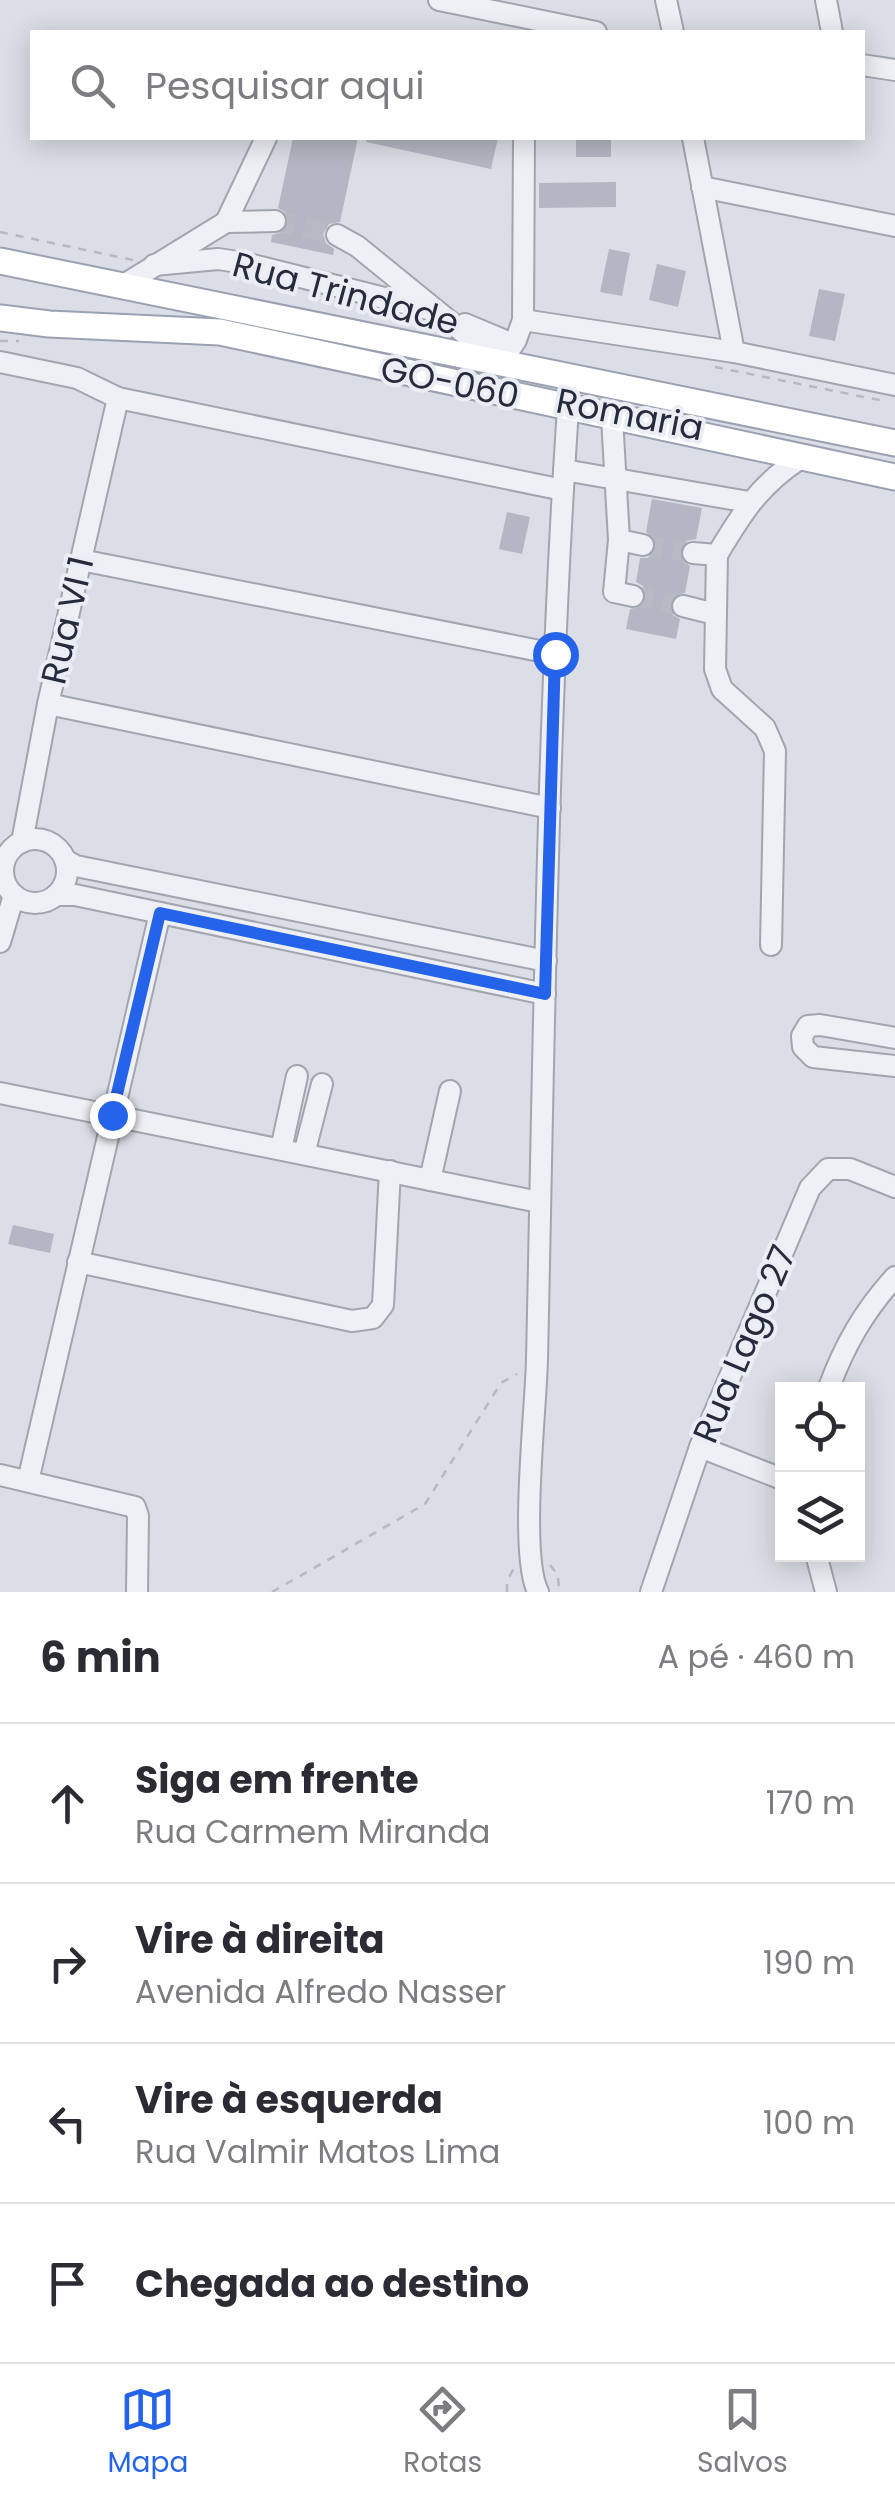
<!DOCTYPE html>
<html lang="pt">
<head>
<meta charset="utf-8">
<style>
	body { margin:0; font-family:Poppins,sans-serif; background:#f7f7f7; color:#2b2b33 }
	.controls { position:absolute; right:30px; bottom:30px; display:grid; overflow:hidden; border-radius:0px; box-shadow:0 5px 25px #0003 }
	.controls button { width:90px; height:90px; display:grid; place-items:center; padding:0; border:0; border-bottom:2px solid #e1e1e2; background:#fff; color:#2b2b33; font:50px sans-serif }
	.stop { position:absolute; width:30px; height:30px; margin:-22px; border:8px solid #2563eb; border-radius:50%; background:#fff }
	.stop.end { background:#2563eb; border-color:#fff; box-shadow:0 2px 10px #0008 }
	.list { margin:0; padding:0; list-style:none }
	h2 { display:flex; justify-content:space-between; align-items:center; height:130px; margin:0; padding:0 40px; font-size:42px }
	h2 small { font-size:32px; font-weight:400; color:#7c7c81 }
	.list li { display:grid; grid-template-columns:65px 1fr auto; gap:30px; align-items:center; box-sizing:border-box; height:160px; padding:0 40px; border-top:2px solid #e1e1e2 }
	.list b { display:block; font-size:38px; white-space:nowrap }
	.list p { margin:0; font-size:32px; white-space:nowrap; color:#7c7c81 }
	.list em { font-size:32px; font-style:normal; color:#7c7c81 }
	.icon { flex:none; width:55px; height:55px; fill:none; stroke:currentColor; stroke-width:2; stroke-linecap:round; stroke-linejoin:round }
	.map { position:relative; flex:none; width:895px; height:1592px; overflow:hidden }
	.search { position:absolute; background:#fff; box-shadow:0 5px 25px #0003; left:30px; right:30px; top:30px; height:110px; display:flex; align-items:center; gap:25px; box-sizing:border-box; padding:0 35px; border-radius:0px; color:#7c7c81; font-size:38px }
	.sheet { height:770px; background:#fff }
	nav { display:flex; justify-content:space-around; align-items:center; box-sizing:border-box; height:140px; border-top:2px solid #e1e1e2; background:#fff; font-size:28px; color:#7c7c81 }
	nav a { display:grid; justify-items:center; gap:5px }
	nav .on { color:#2563eb }
	.map>svg:first-child { display:block }
	.building { fill:#b2b7c3 }
	.lines { fill:none; stroke-linecap:round; stroke-linejoin:round }
	.minor-tunnel { stroke:#b7bac4; stroke-width:20; stroke-dasharray:20 10; stroke-linecap:butt }
	.minor-casing { stroke:#a1a5b0; stroke-width:24 }
	.major-casing { stroke:#9aa1b2; stroke-width:29 }
	.path { stroke:#b6b9c1; stroke-width:2.5; stroke-dasharray:8 8; stroke-linecap:butt }
	.minor { stroke:#eef0f5; stroke-width:20 }
	.major { stroke:#fff; stroke-width:25 }
	.route { stroke:#2563eb; stroke-width:12 }
	.labels { text-anchor:middle; dominant-baseline:central; stroke-width:8; stroke-linejoin:round; paint-order:stroke }
	.street-label { font-size:35px; fill:#252b3d; stroke:#eaedf4 }
</style>
</head>
<body>
<div class="map">
<svg width="895" height="1592" viewBox="0 0 895 1592">
	<rect width="100%" height="100%" fill="#dbdee6"/>
	<g class="building">
		<path d="M293,138h65l-18,84 -11,2 -6,10 3,9 8,6 -1,6 -62,-13 1,-7 11,-3 6,-10 -3,-9 -8,-5z"/>
		<path d="M367,138h131l-7,31 -125,-27z"/>
		<rect x="576" y="138" width="35" height="19"/>
		<path d="M616,182v25l-77,1v-25z"/>
		<path d="M609,249l21,4 -8,43 -22,-4z"/>
		<path d="M657,264l29,7 -8,36 -29,-7z"/>
		<path d="M819,289l26,5 -10,47 -26,-5z"/>
		<path d="M652,499l50,9 -6,31 -10,2 -6,10 1,9 9,6 -5,27 -11,3 -4,8 3,11 7,4 -4,20 -50,-10 4,-20 12,-3 5,-8 -4,-12 -7,-4 4,-24h8l8,-9v-9l-10,-8z"/>
		<path d="M507,512l23,5 -8,37 -23,-5z"/>
		<path d="M13,1225l41,9 -4,19 -42,-9z"/>
	</g>
	<g class="lines">
		<g class="minor-tunnel">
			<path d="M275,221l62,14"/>
			<path d="M643,545l50,8"/>
			<path d="M633,596l50,10"/>
		</g>
		<g class="minor-casing">
			<g id="minor">
				<path d="M439,0l157,32"/>
				<path d="M666,0l7,32"/>
				<path d="M826,0l6,32"/>
				<path d="M862,65l33,5"/>
				<path d="M693,138l41,214"/>
				<path d="M702,187l193,39"/>
				<path d="M226,222l40,-84"/>
				<path d="M337,235l20,11 144,117 15,-23 7,-20 1,-182"/>
				<path d="M154,265l64,-6 27,4 183,46"/>
				<path d="M122,286l104,-64 49,-1"/>
				<path d="M523,320l211,32 161,33"/>
				<path d="M465,324l48,20"/>
				<path d="M0,362l77,16 41,20 445,92"/>
				<path d="M612,417l7,123 24,5"/>
				<path d="M564,470l185,32"/>
				<path d="M619,540l-5,52 19,4"/>
				<path d="M693,553l24,2c25,-42 43,-71 84,-97"/>
				<path d="M717,555l-2,114 7,20 43,39 10,23 -4,194"/>
				<path d="M81,560l474,94"/>
				<path d="M683,606l32,8"/>
				<path d="M48,704l502,104"/>
				<circle cx="35" cy="871" r="32"/>
				<path d="M22,842l26,-138 70,-306"/>
				<path d="M65,860l11,6 470,95"/>
				<path d="M56,895h19l470,99"/>
				<path d="M0,942l14,-47"/>
				<path d="M895,1038l-75,-13 -12,1 -6,10 1,11 10,10 82,9"/>
				<path d="M0,1093l539,109"/>
				<path d="M281,1149l16,-73"/>
				<path d="M304,1154l18,-70"/>
				<path d="M430,1180l20,-89"/>
				<path d="M78,1262l274,59 21,-3 10,-13 7,-134"/>
				<path d="M828,1390c16,-44 36,-79 67,-113"/>
				<path d="M700,1447l82,32"/>
				<path d="M0,1475l135,32 3,9 -1,76"/>
				<path d="M28,1481l132,-568"/>
				<path d="M816,1554l10,38"/>
				<path d="M538,1592c-19,-39 -2,-182 -1,-233 7,-317 10,-635 31,-951"/>
				<path d="M651,1592l49,-145 110,-259 18,-19h22l45,18"/>
			</g>
		</g>
		<g class="major-casing">
			<g id="major">
				<path d="M0,261l895,182"/>
				<path d="M0,318l49,6 171,8 675,145"/>
			</g>
		</g>
		<g class="path">
			<path d="M0,232l133,28"/>
			<path d="M0,341h19"/>
			<path d="M715,367l169,34"/>
			<path d="M550,1565l8,10 1,17"/>
			<path d="M272,1592l153,-88 76,-121 16,-9"/>
			<path d="M507,1592v-11l8,-15"/>
		</g>
		<use href="#minor" class="minor"/>
		<use href="#major" class="major"/>
	</g>
	<g class="lines">
		<path class="route" d="M112,1115l48,-202 385,81 10,-340"/>
	</g>
	<g class="labels">
		<g class="street-label">
			<text transform="translate(346 293) rotate(15)">Rua Trindade</text>
			<text transform="translate(450 382) rotate(12)">GO-060</text>
			<text transform="translate(630 414) rotate(11)">Romaria</text>
			<text transform="translate(67 620) rotate(-77)">Rua VI 1</text>
			<text transform="translate(744 1344) rotate(-67)">Rua Lago 27</text>
		</g>
	</g>
</svg>
<div class="controls">
<button><svg class="icon" aria-label="locate" viewBox="0 0 24 24"><circle cx="12" cy="12" r="6"/><path d="M12 2v4M12 18v4M2 12h4M18 12h4"/></svg></button>
<button><svg class="icon" aria-label="layers" viewBox="0 0 24 24"><path d="M12 4l9 5-9 5-9-5zM3 14l9 5 9-5"/></svg></button>
</div>
<div class="stop" style="left:555px;top:654px"></div>
<div class="stop end" style="left:112px;top:1115px"></div>
<div class="search"><svg class="icon" aria-label="search" viewBox="0 0 24 24"><circle cx="10" cy="10" r="6"/><path d="M15 15l6 6"/></svg>Pesquisar aqui</div>
</div>
<section class="sheet">
<h2>6 min<small>A pé · 460 m</small></h2>
<ul class="list">
<li><svg class="icon" aria-label="ahead" viewBox="0 0 24 24"><path d="M12 20V5M6 11l6-6 6 6"/></svg><div><b>Siga em frente</b><p>Rua Carmem Miranda</p></div><em>170 m</em></li>
<li><svg class="icon" aria-label="right" viewBox="0 0 24 24"><path d="M7 20v-9h11M14 6l5 5-5 5"/></svg><div><b>Vire à direita</b><p>Avenida Alfredo Nasser</p></div><em>190 m</em></li>
<li><svg class="icon" aria-label="left" viewBox="0 0 24 24"><path d="M17 20v-9H6M10 6l-5 5 5 5"/></svg><div><b>Vire à esquerda</b><p>Rua Valmir Matos Lima</p></div><em>100 m</em></li>
<li><svg class="icon" aria-label="arrive" viewBox="0 0 24 24"><path d="M6 21V4h12l-3 4 3 4H6"/></svg><div><b>Chegada ao destino</b></div></li>
</ul>
</section>
<nav>
<a class="on"><svg class="icon" aria-label="map" viewBox="0 0 24 24"><path d="M3 6l6-2 6 2 6-2v14l-6 2-6-2-6 2zM9 4v14M15 6v14"/></svg>Mapa</a>
<a><svg class="icon" aria-label="directions" viewBox="0 0 24 24"><path d="M12 3l9 9-9 9-9-9zM9 14v-3h6M13 9l2 2-2 2"/></svg>Rotas</a>
<a><svg class="icon" aria-label="saved" viewBox="0 0 24 24"><path d="M7 4h10v16l-5-4-5 4z"/></svg>Salvos</a>
</nav>
</body>
</html>
